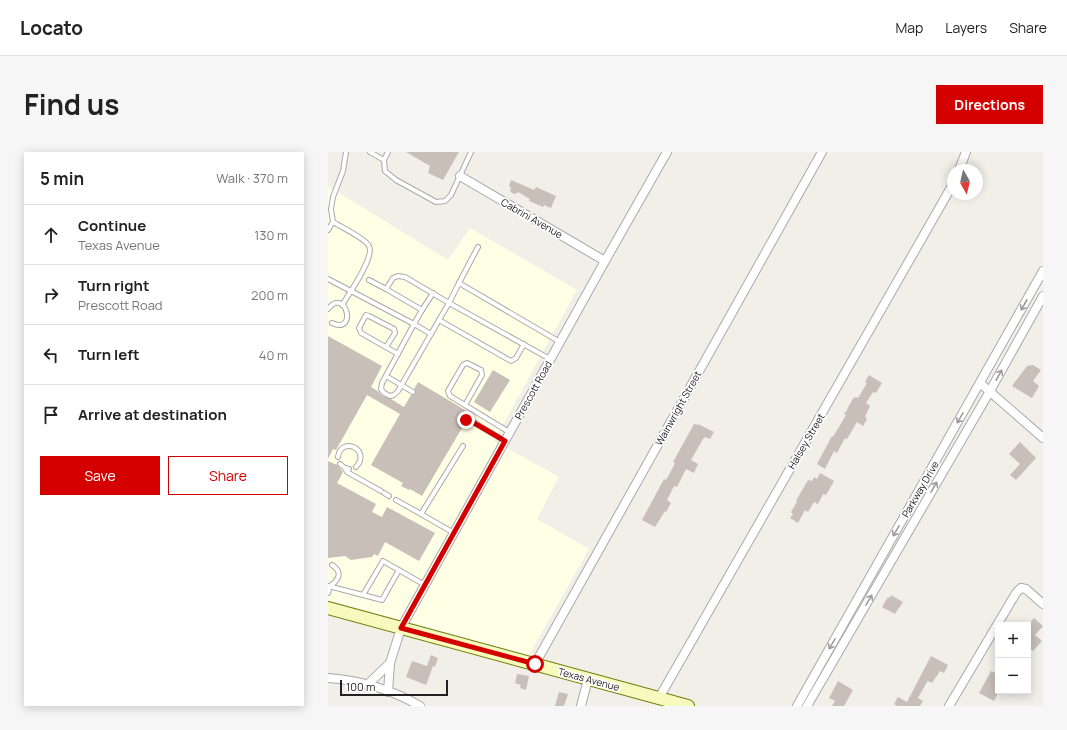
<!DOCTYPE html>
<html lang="en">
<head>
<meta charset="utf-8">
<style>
	body { margin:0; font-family:Manrope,sans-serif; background:#f6f6f6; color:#222 }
	.controls { position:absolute; right:12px; bottom:12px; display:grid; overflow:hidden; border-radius:0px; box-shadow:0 2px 10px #0003 }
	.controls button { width:36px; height:36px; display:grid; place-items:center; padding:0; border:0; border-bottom:1px solid #e0e0e0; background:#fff; color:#222; font:20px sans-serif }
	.compass { position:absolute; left:619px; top:12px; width:36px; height:36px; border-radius:50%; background:#fff; box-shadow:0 2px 10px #0003; rotate:172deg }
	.scale { position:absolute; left:12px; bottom:10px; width:108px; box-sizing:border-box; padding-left:4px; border:2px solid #222; border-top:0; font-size:11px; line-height:14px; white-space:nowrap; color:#222; -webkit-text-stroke:3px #fff; paint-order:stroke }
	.stop { position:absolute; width:12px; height:12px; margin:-9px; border:3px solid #d40000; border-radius:50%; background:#fff }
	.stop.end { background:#d40000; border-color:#fff; box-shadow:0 1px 4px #0008 }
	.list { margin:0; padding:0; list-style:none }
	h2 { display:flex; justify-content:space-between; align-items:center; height:52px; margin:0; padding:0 16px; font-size:17px }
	h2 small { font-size:13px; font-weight:400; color:#767676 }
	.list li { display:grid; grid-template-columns:26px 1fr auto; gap:12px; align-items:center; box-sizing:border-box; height:60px; padding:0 16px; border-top:1px solid #e0e0e0 }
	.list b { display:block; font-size:15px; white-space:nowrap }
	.list p { margin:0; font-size:13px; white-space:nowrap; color:#767676 }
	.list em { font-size:13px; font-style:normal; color:#767676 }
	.actions { display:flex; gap:8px; padding:12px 16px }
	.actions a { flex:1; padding:9px 0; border:1px solid #d40000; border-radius:0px; text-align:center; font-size:14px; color:#d40000 }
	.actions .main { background:#d40000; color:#fff }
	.icon { flex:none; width:22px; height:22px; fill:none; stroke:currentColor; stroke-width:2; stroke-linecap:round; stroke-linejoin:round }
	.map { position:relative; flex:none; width:715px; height:554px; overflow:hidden; border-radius:0px }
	header { display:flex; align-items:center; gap:24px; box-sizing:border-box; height:56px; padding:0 20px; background:#fff; border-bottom:1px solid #e0e0e0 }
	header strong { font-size:19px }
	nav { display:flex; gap:22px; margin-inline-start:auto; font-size:14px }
	.intro { display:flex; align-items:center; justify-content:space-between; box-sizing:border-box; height:96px; padding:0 24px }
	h1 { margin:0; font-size:28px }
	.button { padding:10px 18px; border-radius:0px; background:#d40000; color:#fff; font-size:14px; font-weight:700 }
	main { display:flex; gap:24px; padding:0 24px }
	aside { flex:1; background:#fff; border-radius:0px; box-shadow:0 2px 10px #0003 }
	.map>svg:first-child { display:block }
	.education { fill:#ffffe5 }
	.building { fill:#c7bfb8 }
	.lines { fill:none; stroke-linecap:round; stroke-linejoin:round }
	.lane-casing { stroke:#a9a9a9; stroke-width:6 }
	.street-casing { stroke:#a9a9a9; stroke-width:10 }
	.secondary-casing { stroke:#707d05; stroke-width:14 }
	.lane { stroke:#fff; stroke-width:4 }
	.street { stroke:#fff; stroke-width:8 }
	.secondary { stroke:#f7fabf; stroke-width:12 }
	.oneway { stroke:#9c9c9c }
	.route { stroke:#d40000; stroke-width:5 }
	.labels { text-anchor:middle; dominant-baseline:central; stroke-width:3.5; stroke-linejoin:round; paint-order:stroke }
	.street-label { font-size:10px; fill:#222; stroke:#fff }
</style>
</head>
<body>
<header>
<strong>Locato</strong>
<nav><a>Map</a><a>Layers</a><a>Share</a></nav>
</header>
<div class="intro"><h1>Find us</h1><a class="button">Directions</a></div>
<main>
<aside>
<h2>5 min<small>Walk · 370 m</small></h2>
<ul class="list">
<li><svg class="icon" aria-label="ahead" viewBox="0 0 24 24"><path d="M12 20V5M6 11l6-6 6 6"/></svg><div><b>Continue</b><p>Texas Avenue</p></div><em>130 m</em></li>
<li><svg class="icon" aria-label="right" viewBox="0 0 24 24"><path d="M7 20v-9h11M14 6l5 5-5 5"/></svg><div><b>Turn right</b><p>Prescott Road</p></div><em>200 m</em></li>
<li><svg class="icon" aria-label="left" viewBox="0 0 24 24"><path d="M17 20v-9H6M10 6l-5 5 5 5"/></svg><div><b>Turn left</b></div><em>40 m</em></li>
<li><svg class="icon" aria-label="arrive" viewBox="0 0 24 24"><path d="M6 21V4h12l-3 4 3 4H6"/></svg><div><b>Arrive at destination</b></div></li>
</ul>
<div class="actions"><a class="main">Save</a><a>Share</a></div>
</aside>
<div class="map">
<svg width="715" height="554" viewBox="0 0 715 554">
	<rect width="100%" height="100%" fill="#f2efe9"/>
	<path class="education" d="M0,34l120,74 22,-32 107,62 -83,151 65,36 -22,42 52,30 -60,106 -201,-55z"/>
	<g class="building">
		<path d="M78,0h53l-16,28 -15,-7 2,-7z"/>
		<path d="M183,28l23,10 2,-3 20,9 -5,12 -7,-3 -1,2 -14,-6 1,-2 -12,-7 -2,2 -4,-1 -2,-2 1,-4 -2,-1z"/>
		<path d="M0,184l54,30 -11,21 8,5 3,4 9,3 13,8 7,-12h3l2,-2v-2l-2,-2 4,-7 52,31 -1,2h-3l-2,2 2,4 -44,75 -12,-7 -1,1 -8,-4 2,-3 -32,-18 29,-51 -33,-19 -31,55 -3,-1 -5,10z"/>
		<path d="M705,213l8,5 -8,11 6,5 -7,12 -20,-12 15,-20z"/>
		<path d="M165,218l17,10 -20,32 -16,-10z"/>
		<path d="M541,223l13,8 -6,10 -3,-1 -7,11 4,3 -5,11 2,2 -4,7 -6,-4 -10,17 -2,-1 -8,15 -3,-2 -9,18 -8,-5 15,-28 1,1 13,-22 -2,-1 4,-5h-1l7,-12 1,1 1,-1 2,1 9,-15 -2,-1z"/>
		<path d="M366,272l3,1 1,-1 16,8 -4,7 -5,-2 -2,2 -12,21 7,4 -4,9 -8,-4 -9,18 -3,-1 -7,14 4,3 -5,9 -1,-1 -10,16 -13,-7 22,-41 2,1 4,-7 5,-10 -2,-1z"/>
		<path d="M692,290l16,16 -20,22 -6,-5 10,-11 -11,-10z"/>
		<path d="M0,309l9,4 6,7 -6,11 39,21 -4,8 10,5 5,-10 48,26 -16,28 -34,-19 -7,14 -4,-2 -2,3 -21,3 -6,-4 -17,2z"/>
		<path d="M492,321l14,8 -8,14 -3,-1 -5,10 -4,-2 -6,10 -3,-2 -7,13 -8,-5 3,-4 -2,-2 6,-10 -1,-1 1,-2 11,-19 4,1 2,-4 3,2z"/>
		<path d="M563,443l12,7 -8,12 -13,-7 6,-10 2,1z"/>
		<path d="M706,466l9,8 -8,9 7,6 -9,10 -5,-4v-22z"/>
		<path d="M103,503l7,3 -3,9 -2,-1 -7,19 -20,-8 6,-16 15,5z"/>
		<path d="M603,504l17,9 -4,8 -4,-2 -8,12 -4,-2 -1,1 -9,16 5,3 -3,5h-23l-3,-2 4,-7 9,5z"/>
		<path d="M663,519l7,3v19l-4,8 -15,-8z"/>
		<path d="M189,522l12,2 -3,14 -6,-2 1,-3 -6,-2z"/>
		<path d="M510,529l15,9 -9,16h-12l3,-5 -6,-3z"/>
		<path d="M231,540l9,2 -4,12h-9z"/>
	</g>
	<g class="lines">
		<g class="lane-casing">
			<g id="lane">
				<path d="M42,0l14,8"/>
				<path d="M60,0l-4,8 1,11 11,9 40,22 9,-1 6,-6 20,-43"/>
				<path d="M5,70l-2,-13 2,-12 10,-26 3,-19"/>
				<path d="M0,78l5,-8c8,5 32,16 36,24 6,11 -20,48 -27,59"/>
				<path d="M150,95l-19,36 101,59"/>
				<path d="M0,127l86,45 -32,59 -1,6 3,4 6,3 4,-1 4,-4 33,-57"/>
				<path d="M41,128l17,9 7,-11 5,-2 7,1 44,26 -10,17 72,41 5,-3 8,-14"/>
				<path d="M131,131l-10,20 101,56"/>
				<path d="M58,137l36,21 11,-17"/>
				<path d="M0,157c18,-23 30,26 4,14"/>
				<path d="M94,158l-8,14 17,10 8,-14"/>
				<path d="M58,195l9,-14 -1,-4 -25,-13 -3,-1 -7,13 2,5 37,21"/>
				<path d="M58,224l27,16"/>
				<path d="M137,253l17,-30 -1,-5 -14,-7 -4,2 -15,26 2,5 59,36"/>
				<path d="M139,266l38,23"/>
				<path d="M10,305c3,-22 34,-7 18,10"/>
				<path d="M12,312l5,4 4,1"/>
				<path d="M17,316l2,4 34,19"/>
				<path d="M56,341l5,3"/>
				<path d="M68,348l25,14"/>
				<path d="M126,381l-33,-19 42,-68"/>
				<path d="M0,434l35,9 20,-34 42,24"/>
				<path d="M0,441l2,-7c9,-6 13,-14 2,-21"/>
				<path d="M35,443l19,5 17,-30"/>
			</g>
		</g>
		<g class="street-casing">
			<g id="street">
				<path d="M631,18l7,-18"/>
				<path d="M132,24l145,85"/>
				<path d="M652,231l63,55"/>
				<path d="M207,512l287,-512"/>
				<path d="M0,526c31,2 65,12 92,28"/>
				<path d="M39,533l23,-22"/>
				<path d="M60,540l2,-29 11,-35 204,-367 62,-109"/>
				<path d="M331,546l294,-514"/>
				<path d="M253,554l7,-27"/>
				<path d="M469,554l246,-435"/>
				<path d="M479,554l183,-315 53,-95"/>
				<path d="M621,554l67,-113 5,-5 5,1 17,15"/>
			</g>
		</g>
		<g class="secondary-casing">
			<path id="secondary" d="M0,456l360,98"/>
		</g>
		<use href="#lane" class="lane"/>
		<use href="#street" class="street"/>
		<use href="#secondary" class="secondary"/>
	</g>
	<defs><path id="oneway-shaft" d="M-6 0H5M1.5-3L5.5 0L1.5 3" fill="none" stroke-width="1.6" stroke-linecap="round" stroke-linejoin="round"/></defs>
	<g class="oneway">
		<use href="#oneway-shaft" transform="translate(696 153) rotate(119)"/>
		<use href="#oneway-shaft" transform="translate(671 223) rotate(-61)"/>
		<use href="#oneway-shaft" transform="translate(632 266) rotate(120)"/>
		<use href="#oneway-shaft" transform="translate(606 335) rotate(-60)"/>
		<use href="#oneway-shaft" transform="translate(568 379) rotate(120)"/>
		<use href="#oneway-shaft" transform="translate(541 448) rotate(-60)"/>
		<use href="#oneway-shaft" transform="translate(504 492) rotate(120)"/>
	</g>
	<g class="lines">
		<path class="route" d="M138,268h3l36,21 -104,187 134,36"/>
	</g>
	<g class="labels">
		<g class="street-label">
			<text transform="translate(204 66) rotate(30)">Cabrini Avenue</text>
			<text transform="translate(205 238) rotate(-61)">Prescott Road</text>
			<text transform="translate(350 256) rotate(-61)">Wainwright Street</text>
			<text transform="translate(478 289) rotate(-60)">Halsey Street</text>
			<text transform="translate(592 337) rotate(-60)">Parkway Drive</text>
			<text transform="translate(261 527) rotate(15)">Texas Avenue</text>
		</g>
	</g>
</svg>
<div class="controls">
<button>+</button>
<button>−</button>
</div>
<svg class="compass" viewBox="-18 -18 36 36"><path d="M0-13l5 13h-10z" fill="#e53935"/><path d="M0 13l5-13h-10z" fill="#767676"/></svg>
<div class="scale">100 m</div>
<div class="stop" style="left:207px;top:512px"></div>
<div class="stop end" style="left:138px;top:268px"></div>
</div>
</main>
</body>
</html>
